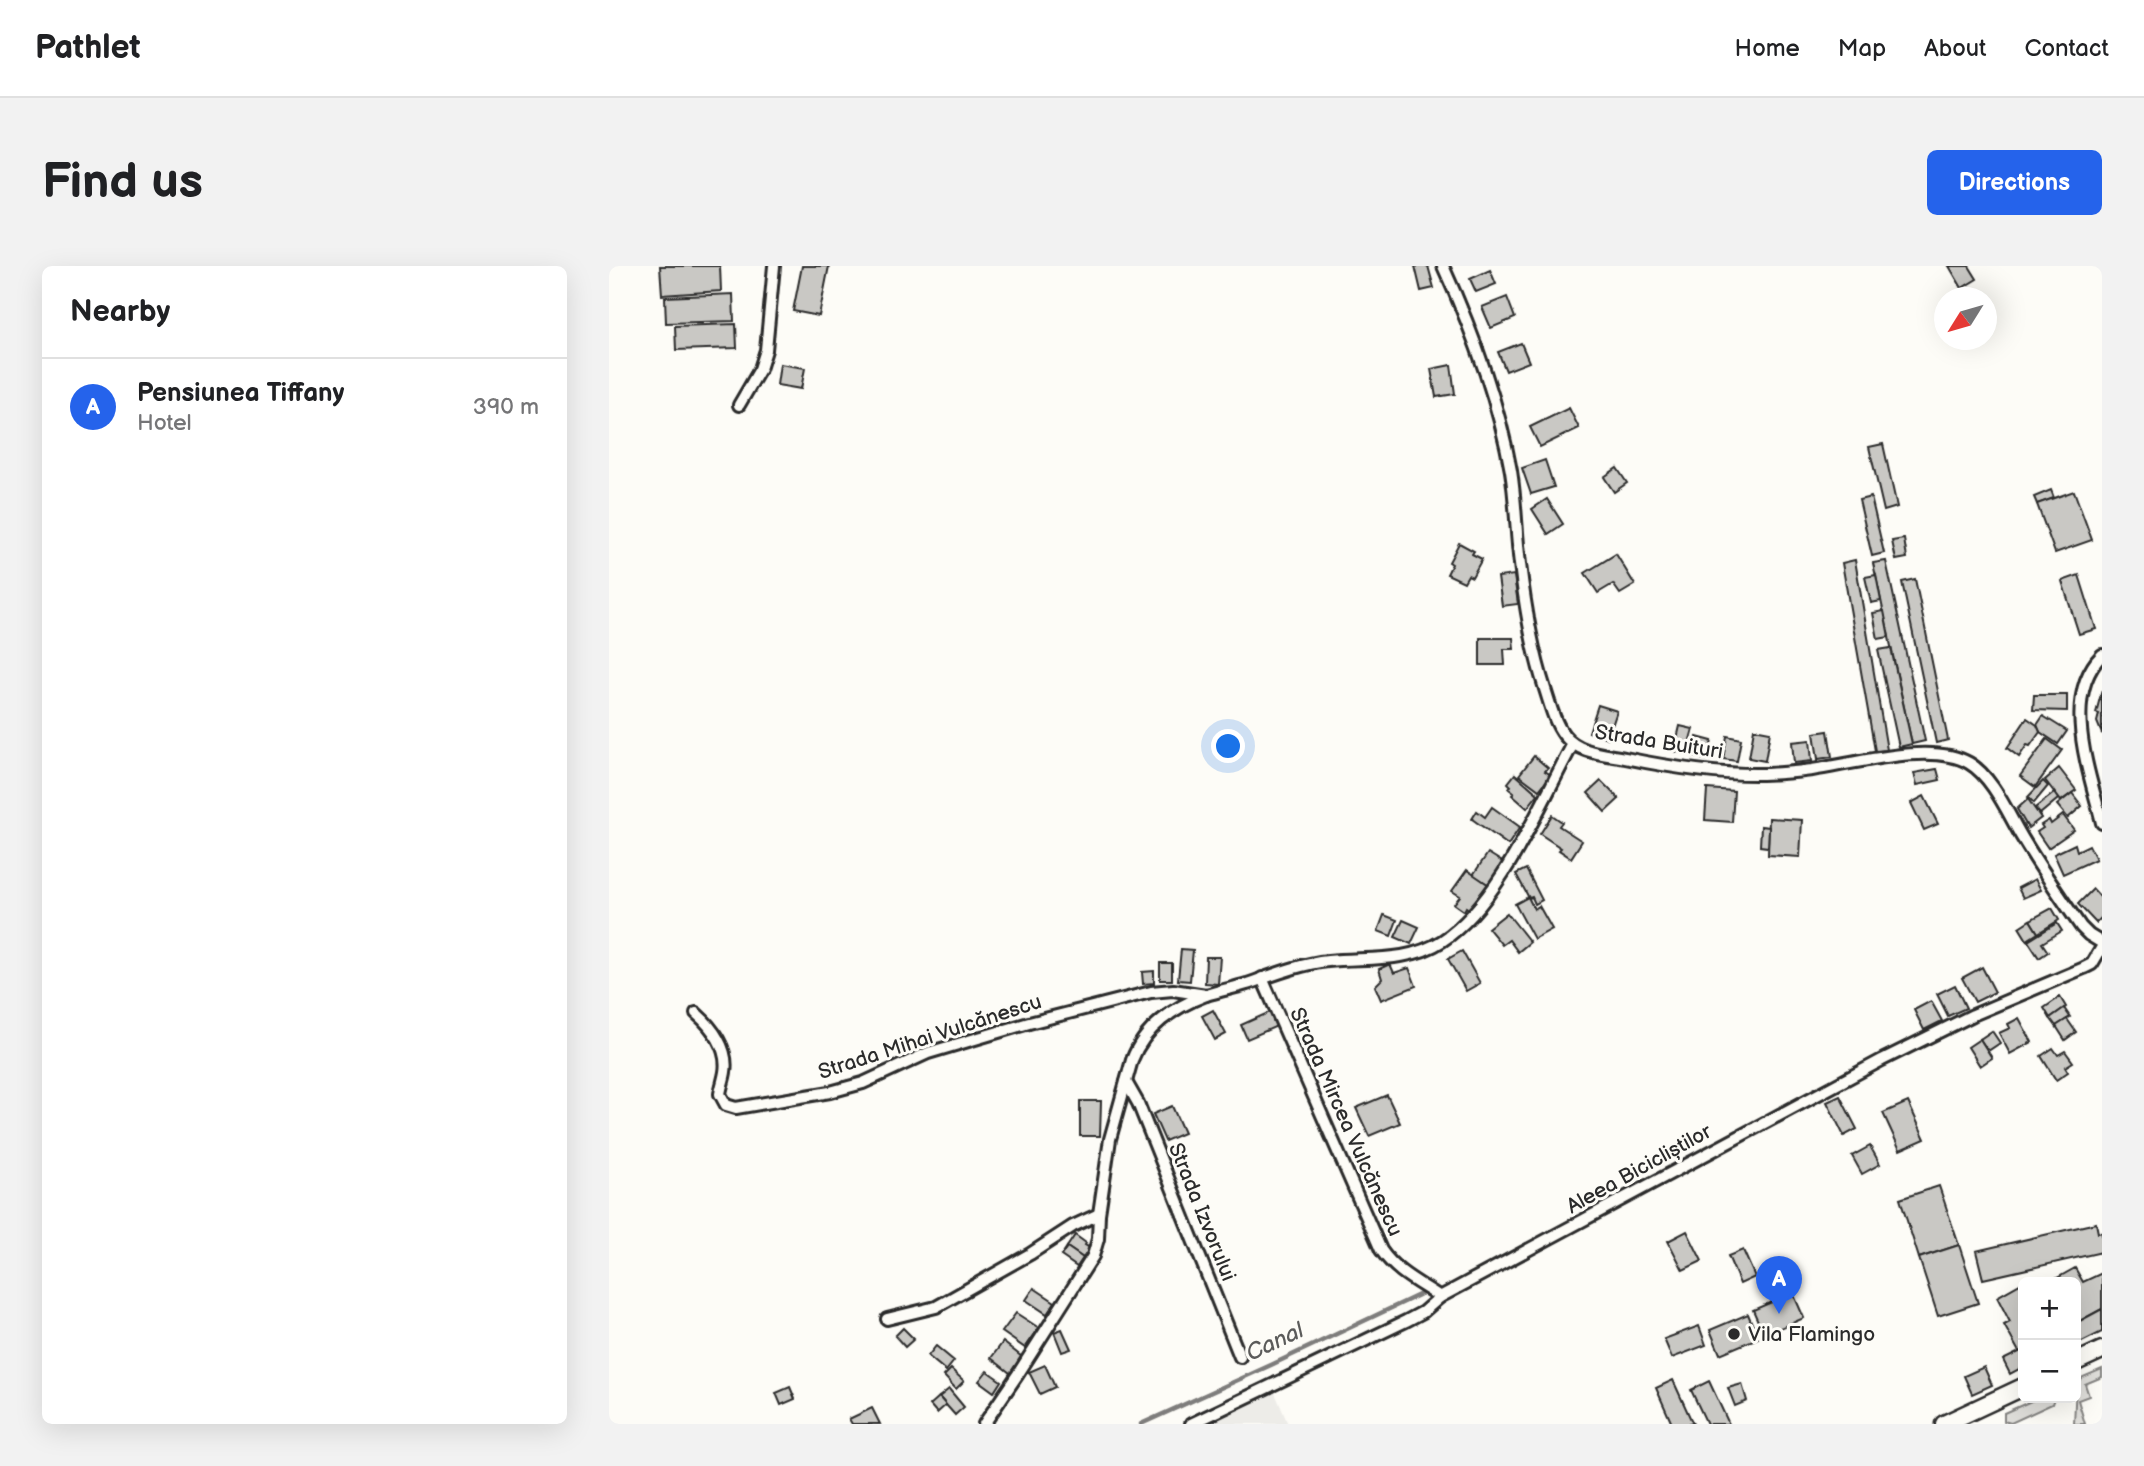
<!DOCTYPE html>
<html lang="en">
<head>
<meta charset="utf-8">
<style>
	body { margin:0; font-family:"Balsamiq Sans",sans-serif; background:#f2f2f2; color:#202124 }
	.controls { position:absolute; right:21px; bottom:21px; display:grid; overflow:hidden; border-radius:10px; box-shadow:0 7px 28px #0002 }
	.controls button { width:63px; height:63px; display:grid; place-items:center; padding:0; border:0; border-bottom:2px solid #e0e0e0; background:#fff; color:#202124; font:35px sans-serif }
	.compass { position:absolute; left:1325px; top:21px; width:63px; height:63px; border-radius:50%; background:#fff; box-shadow:0 7px 28px #0002; rotate:233deg }
	.you { position:absolute; left:620px; top:481px; width:24px; height:24px; margin:-18px; border:5px solid #fff; border-radius:50%; background:#1a73e8; box-shadow:0 0 0 10px #1a73e833 }
	.badge { display:grid; place-items:center; width:46px; height:46px; border-radius:50%; background:#2563eb; color:#fff; font-size:23px; font-weight:700 }
	.pin { position:absolute; translate:-50% -58px; filter:drop-shadow(0 2px 4px #0008) }
	.pin::after { content:''; position:absolute; top:37px; width:24px; height:21px; background:inherit; clip-path:polygon(0 0,100% 0,50% 100%) }
	.list { margin:0; padding:0; list-style:none }
	h2 { display:flex; justify-content:space-between; align-items:center; height:91px; margin:0; padding:0 28px; font-size:30px }
	h2 small { font-size:23px; font-weight:400; color:#757577 }
	.list li { display:grid; grid-template-columns:46px 1fr auto; gap:21px; align-items:center; box-sizing:border-box; height:98px; padding:0 28px; border-top:2px solid #e0e0e0 }
	.list b { display:block; font-size:26px; white-space:nowrap }
	.list p { margin:0; font-size:23px; white-space:nowrap; color:#757577 }
	.list em { font-size:23px; font-style:normal; color:#757577 }
	.map { position:relative; flex:none; width:1493px; height:1158px; overflow:hidden; border-radius:10px }
	header { display:flex; align-items:center; gap:42px; box-sizing:border-box; height:98px; padding:0 35px; background:#fff; border-bottom:2px solid #e0e0e0 }
	header strong { font-size:33px }
	nav { display:flex; gap:38px; margin-inline-start:auto; font-size:24px }
	.intro { display:flex; align-items:center; justify-content:space-between; box-sizing:border-box; height:168px; padding:0 42px }
	h1 { margin:0; font-size:49px }
	.button { padding:18px 32px; border-radius:10px; background:#2563eb; color:#fff; font-size:24px; font-weight:700 }
	main { display:flex; gap:42px; padding:0 42px }
	aside { flex:1; background:#fff; border-radius:10px; box-shadow:0 7px 28px #0002 }
	.map>svg:first-child { display:block }
	.built { fill:#edece8 }
	.green { fill:#dfdeda; stroke:#858482; stroke-width:2 }
	.lines { fill:none; stroke-linecap:round; stroke-linejoin:round }
	.stream { stroke:#7e7d7b; stroke-width:4.5 }
	.building { fill:#c9c8c4; stroke:#2b2b2b; stroke-width:2 }
	.minor-casing { stroke:#2b2b2b; stroke-width:16 }
	.secondary-casing { stroke:#2b2b2b; stroke-width:21 }
	.minor { stroke:#fdfcf7; stroke-width:10 }
	.secondary { stroke:#fdfcf7; stroke-width:16 }
	.poi-dot { fill:#2b2b2b; stroke:#fdfcf7; stroke-width:2.5 }
	.labels { text-anchor:middle; dominant-baseline:central; stroke-width:6; stroke-linejoin:round; paint-order:stroke }
	.street-label { font-size:21px; fill:#2b2b2b; stroke:#fdfcf7 }
	.poi-label { font-size:21px; fill:#2b2b2b; stroke:#fdfcf7; text-anchor:start }
	.water-label { font-size:23px; font-style:italic; fill:#5b5b5a; stroke:#fdfcf7 }
</style>
</head>
<body>
<header>
<strong>Pathlet</strong>
<nav><a>Home</a><a>Map</a><a>About</a><a>Contact</a></nav>
</header>
<div class="intro"><h1>Find us</h1><a class="button">Directions</a></div>
<main>
<aside>
<h2>Nearby<small></small></h2>
<ul class="list">
<li><span class="badge">A</span><div><b>Pensiunea Tiffany</b><p>Hotel</p></div><em>390 m</em></li>
</ul>
</aside>
<div class="map">
<svg width="1493" height="1158" viewBox="0 0 1493 1158">
	<rect width="100%" height="100%" fill="#fdfcf7"/>
	<filter id="ink" filterUnits="userSpaceOnUse"><feTurbulence type="fractalNoise" baseFrequency=".0143" numOctaves="2"/><feDisplacementMap in="SourceGraphic" scale="14" xChannelSelector="R" yChannelSelector="G"/><feConvolveMatrix kernelMatrix="1 2 1 2 8 2 1 2 1" color-interpolation-filters="sRGB"/></filter>
	<g filter="url(#ink)">
		<path class="built" d="M664,1122l15,36h-91z"/>
		<g class="green">
			<path d="M1493,1103v8l-17,7 4,12 -11,4 7,24h-11l2,-40 7,-7z"/>
			<path d="M1429,1132h16l-2,6 -41,19 -7,-2v-8z"/>
		</g>
		<g class="lines">
			<path class="stream" d="M532,1158l130,-59 152,-72"/>
		</g>
		<g class="building">
			<path d="M51,0h60l1,25 -59,4z"/>
			<path d="M193,0h27l-10,50 -26,-5z"/>
			<path d="M806,0h13l6,22 -13,3z"/>
			<path d="M1340,0h20l8,13 -15,9z"/>
			<path d="M881,4l6,14 -20,8 -6,-13z"/>
			<path d="M124,28l1,27 -68,2 -1,-26z"/>
			<path d="M898,31l8,21 -24,10 -9,-21z"/>
			<path d="M127,58l1,24 -61,2 -1,-24z"/>
			<path d="M912,77l8,19 -23,9 -8,-19z"/>
			<path d="M171,98l25,4 -4,21 -24,-4z"/>
			<path d="M842,99l4,29 -19,3 -5,-28z"/>
			<path d="M960,142l10,20 -39,19 -10,-20z"/>
			<path d="M1274,178l14,63 -13,4 -15,-64z"/>
			<path d="M936,194l9,27 -23,7 -9,-26z"/>
			<path d="M1008,202l10,15 -13,9 -10,-15z"/>
			<path d="M1442,224l3,8 -17,6 -3,-7z"/>
			<path d="M1465,225l18,49 -37,13 -18,-49z"/>
			<path d="M1262,231l13,56 -12,3 -13,-56z"/>
			<path d="M938,233l16,25 -15,10 -16,-25z"/>
			<path d="M1295,273l3,19 -11,2 -4,-19z"/>
			<path d="M850,277l15,8 -2,3 10,5 -10,18 -4,-2 -4,7 -17,-8 5,-10 -3,-2z"/>
			<path d="M1007,288l19,31 -15,9 -7,-10 -15,9 -13,-20z"/>
			<path d="M1246,294l32,190 -12,1 -33,-188z"/>
			<path d="M1277,295l39,180 -13,3 -39,-181z"/>
			<path d="M905,309l4,29 -16,2 -4,-29z"/>
			<path d="M1267,309l5,26 -10,2 -6,-26z"/>
			<path d="M1470,309l17,54 -17,5 -17,-53z"/>
			<path d="M1306,313l33,161 -12,3 -34,-161z"/>
			<path d="M1275,345l5,26 -11,2 -5,-26z"/>
			<path d="M871,372h33l1,11h-10l1,16h-25z"/>
			<path d="M1282,382l21,96 -13,3 -21,-97z"/>
			<path d="M1493,424v44l-5,-12 2,-8 -3,-1z"/>
			<path d="M1425,429h33v16l-34,-1z"/>
			<path d="M989,439l19,6 -9,27 -19,-6z"/>
			<path d="M1434,450l24,15 -9,13 -18,-12 -3,-7z"/>
			<path d="M1418,452l10,7 3,7 -10,14 -3,-1 -8,12 -12,-9z"/>
			<path d="M1071,460l13,3 -7,25 -12,-3z"/>
			<path d="M1145,463l16,3 -5,29 -16,-3z"/>
			<path d="M1219,465l4,26 -14,2 -4,-26z"/>
			<path d="M1118,470l14,3 -4,22 -14,-2z"/>
			<path d="M1088,471l15,4 -5,19 -15,-4z"/>
			<path d="M1438,473l15,11 -27,37 -15,-11z"/>
			<path d="M1201,474l2,21 -18,2 -2,-21z"/>
			<path d="M925,490l14,12 -3,3 6,4 -12,15 -20,-15z"/>
			<path d="M1450,502l17,22 -15,11 -16,-21z"/>
			<path d="M1328,503l3,11 -23,5 -3,-12z"/>
			<path d="M906,508l23,20 -11,14 -15,-13 2,-2 -5,-4 2,-3 -3,-3z"/>
			<path d="M992,515l18,18 -14,13 -17,-19z"/>
			<path d="M1434,515l5,5 -14,17 -6,-6z"/>
			<path d="M1098,523l27,2 -2,31 -27,-2z"/>
			<path d="M1445,527l4,6 -18,15 -5,-6z"/>
			<path d="M1463,527l10,13 -14,12 -11,-13z"/>
			<path d="M1315,530l14,28 -14,6 -13,-27z"/>
			<path d="M1419,533l13,19 -13,10 -11,-19z"/>
			<path d="M883,541l28,20 -12,18 -36,-26 5,-8 8,6z"/>
			<path d="M943,549l10,7 -3,4 23,15 -11,17 -12,-8 2,-2 -21,-14z"/>
			<path d="M1454,549l11,15 -26,18 -11,-16 6,-4 -2,-3 8,-5 2,4z"/>
			<path d="M1160,552l33,2 -2,37 -32,-2z"/>
			<path d="M1152,560l8,1 -1,20 -8,-1z"/>
			<path d="M1466,578l2,7 12,-6 7,14 -33,15 -9,-20z"/>
			<path d="M879,587l16,10 -15,22 -16,-10z"/>
			<path d="M917,603l16,31 -7,4 -3,-7 -3,1 -13,-24z"/>
			<path d="M858,604l22,15 -18,26 -5,-4 -2,4 -10,-7 6,-8 -8,-5z"/>
			<path d="M1426,613l6,11 -18,8 -5,-10z"/>
			<path d="M1484,623l9,10v18l-6,6 -18,-19z"/>
			<path d="M919,631l6,12 5,-3 13,23 -18,10 -19,-35z"/>
			<path d="M1443,642l7,12 -21,13 -8,-13z"/>
			<path d="M898,647l23,29 -12,10 -9,-12 -7,5 -14,-17z"/>
			<path d="M775,649l13,5 -6,16 -13,-5z"/>
			<path d="M794,654l16,7 -8,17 -16,-7z"/>
			<path d="M1421,654l8,13 -11,7 -8,-13z"/>
			<path d="M1448,657l5,8 -20,12 6,9 -9,6 -11,-17z"/>
			<path d="M572,683l12,1 -3,31 -12,-1z"/>
			<path d="M853,685l18,32 -14,8 -18,-32z"/>
			<path d="M597,691h14l-2,27 -13,-1z"/>
			<rect x="551" y="697" width="12" height="17"/>
			<path d="M781,698l4,9 15,-5 7,18 -35,14 -6,-14 7,-7 -3,-10z"/>
			<path d="M1373,701l13,25 -20,10 -13,-24z"/>
			<path d="M545,705v12l-11,1 -1,-12z"/>
			<path d="M1346,719l11,23 -18,8 -11,-22z"/>
			<path d="M1451,731l6,10 -16,11 -6,-10z"/>
			<path d="M1322,735l11,20 -18,9 -10,-20z"/>
			<path d="M1455,742l6,9 -14,9 -6,-8z"/>
			<path d="M604,744l13,24 -11,6 -13,-24z"/>
			<path d="M661,746l7,14 -30,13 -6,-14z"/>
			<path d="M1410,752l13,24 -22,12 -11,-21 11,-5 -2,-4z"/>
			<path d="M1458,753l9,13 -11,8 -9,-14z"/>
			<path d="M1383,765l8,12 -12,8 -8,-12z"/>
			<path d="M1371,773l12,19 -12,8 -12,-19z"/>
			<path d="M1444,782l5,7 7,-4 8,11 -8,5 3,5 -12,8 -15,-24z"/>
			<path d="M778,829l13,28 -31,13 -13,-28z"/>
			<path d="M1231,830l17,33 -13,7 -17,-34z"/>
			<path d="M471,835h21l-1,35h-20z"/>
			<path d="M1299,836l17,37 -25,11 -17,-37z"/>
			<path d="M563,840l12,27 -19,8 -12,-27z"/>
			<path d="M1261,880l10,18 -18,10 -10,-18z"/>
			<path d="M1330,920l20,59 -40,13 -19,-59z"/>
			<path d="M1487,957l2,10 4,-1v20l-119,27 -7,-28z"/>
			<path d="M1078,965l15,30 -19,9 -15,-29z"/>
			<path d="M466,969l11,8 -1,2 5,3 -7,10 -16,-11z"/>
			<path d="M1350,979l19,58 -40,13 -19,-58z"/>
			<path d="M458,981l16,11 -6,9 -16,-11z"/>
			<path d="M1134,984l12,27 -15,7 -12,-28z"/>
			<path d="M1466,1002l8,14 19,-9v36l-26,14v-41h-26z"/>
			<path d="M1411,1018l3,7v59l-4,2 -15,-27 6,-3 -13,-25z"/>
			<path d="M425,1022l21,14 -8,12 -21,-14z"/>
			<path d="M1184,1027l11,25 -40,17 -11,-25z"/>
			<path d="M1493,1043v23l-26,13v-22z"/>
			<path d="M407,1047l23,15 -14,20 -23,-16z"/>
			<path d="M1139,1048l10,24 -38,16 -10,-24z"/>
			<path d="M1090,1060l7,19 -34,13 -8,-19z"/>
			<path d="M294,1062l11,11 -9,8 -10,-11z"/>
			<path d="M453,1063l9,20 -9,3 -8,-20z"/>
			<path d="M394,1076l19,15 -12,16 -19,-15z"/>
			<path d="M327,1080l18,15 -8,10 -18,-15z"/>
			<path d="M1414,1084v17l-13,7 -7,-14z"/>
			<path d="M436,1099l10,22 -15,7 -11,-22z"/>
			<path d="M1375,1101l8,18 -20,9 -8,-18z"/>
			<path d="M342,1103l13,12 -8,8 -12,-13z"/>
			<path d="M378,1105l14,10 -7,11 -15,-11z"/>
			<path d="M1064,1114l20,44h-21l-16,-36z"/>
			<path d="M1100,1115l20,43h-22l-16,-34z"/>
			<path d="M1133,1118l5,17 -12,5 -7,-18z"/>
			<path d="M181,1121l5,12 -14,6 -5,-12z"/>
			<path d="M340,1123l15,18 -9,8 -16,-18z"/>
			<path d="M330,1131l7,8 -9,8 -7,-8z"/>
			<path d="M263,1142l8,16h-28l-3,-5z"/>
		</g>
		<g class="lines">
			<g class="minor-casing">
				<g id="minor">
					<path d="M834,0c30,66 55,133 68,205 5,31 5,62 9,93 5,42 12,85 25,125 5,15 9,33 19,46 14,18 40,19 61,23 44,9 91,17 137,16 16,0 33,-2 50,-4 41,-6 120,-29 157,-7 24,14 40,53 54,76 18,30 38,59 58,88l8,8 13,8"/>
					<path d="M130,139l21,-36 6,-19 8,-84"/>
					<path d="M1493,389c-42,42 -12,118 0,168"/>
					<path d="M653,712l119,272c16,23 37,32 59,47"/>
					<path d="M87,747c16,14 33,36 29,59 -1,7 -4,15 -5,22l6,11 10,3 94,-16 33,-9 65,-30 101,-30 122,-31 22,-2 33,5"/>
					<path d="M517,816l12,21 102,254"/>
					<path d="M278,1053l49,-12 94,-53 43,-28 26,-12"/>
					<path d="M375,1158l34,-50 75,-118 5,-17 1,-25 11,-75 22,-79c12,-32 42,-53 74,-65 13,-4 27,-7 41,-11 26,-9 53,-20 81,-23 39,-4 80,2 114,-20 58,-38 98,-137 131,-197"/>
					<path d="M582,1158l215,-103 17,-9 17,-15 442,-237 91,-45 111,-47 8,-4 10,-17"/>
				</g>
			</g>
			<g class="secondary-casing">
				<g id="secondary">
					<path d="M1467,1096l26,-12"/>
					<path d="M1335,1158l79,-37"/>
				</g>
			</g>
			<use href="#minor" class="minor"/>
			<use href="#secondary" class="secondary"/>
		</g>
	</g>
	<circle class="poi-dot" cx="1125" cy="1068" r="7"/>
	<g class="labels">
		<g class="street-label">
			<text transform="translate(1050 476) rotate(9)">Strada Buituri</text>
			<text transform="translate(321 771) rotate(-18)">Strada Mihai Vulcănescu</text>
			<text transform="translate(737 856) rotate(66)">Strada Mircea Vulcănescu</text>
			<text transform="translate(1030 903) rotate(-29)">Aleea Bicicliștilor</text>
			<text transform="translate(593 946) rotate(68)">Strada Izvorului</text>
		</g>
		<g class="poi-label">
			<text x="1139" y="1068">Vila Flamingo</text>
		</g>
		<g class="water-label">
			<text transform="translate(666 1076) rotate(-25)">Canal</text>
		</g>
	</g>
</svg>
<div class="controls">
<button>+</button>
<button>−</button>
</div>
<svg class="compass" viewBox="-18 -18 36 36"><path d="M0-13l5 13h-10z" fill="#e53935"/><path d="M0 13l5-13h-10z" fill="#757577"/></svg>
<div class="you"></div>
<div class="pin badge" style="left:1170px;top:1048px">A</div>
</div>
</main>
</body>
</html>
